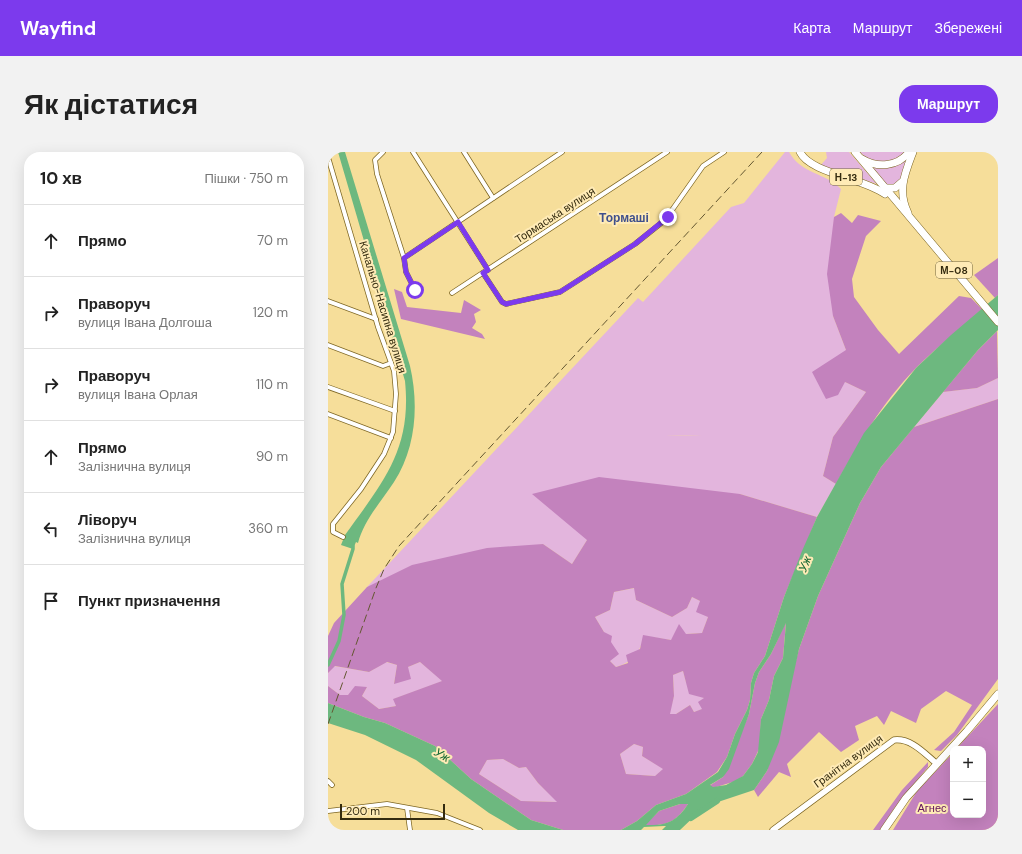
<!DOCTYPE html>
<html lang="uk">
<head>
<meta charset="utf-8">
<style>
	body { margin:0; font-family:"DM Sans",sans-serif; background:#f2f2f2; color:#222 }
	.controls { position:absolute; right:12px; bottom:12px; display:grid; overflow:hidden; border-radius:8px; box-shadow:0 4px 16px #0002 }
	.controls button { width:36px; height:36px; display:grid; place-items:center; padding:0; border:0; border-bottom:1px solid #e0e0e0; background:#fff; color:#222; font:20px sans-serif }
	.scale { position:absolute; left:12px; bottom:10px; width:105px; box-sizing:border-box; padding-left:4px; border:2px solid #342b0f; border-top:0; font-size:11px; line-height:14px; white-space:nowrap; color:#342b0f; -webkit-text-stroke:3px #ffebb6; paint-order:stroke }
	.stop { position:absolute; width:12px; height:12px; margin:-9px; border:3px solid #7c3aed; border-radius:50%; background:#fff }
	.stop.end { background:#7c3aed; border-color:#fff; box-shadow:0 1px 4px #0008 }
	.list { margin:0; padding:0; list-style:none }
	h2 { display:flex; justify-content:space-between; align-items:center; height:52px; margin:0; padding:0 16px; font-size:17px }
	h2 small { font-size:13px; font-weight:400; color:#767676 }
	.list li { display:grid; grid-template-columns:26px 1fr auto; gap:12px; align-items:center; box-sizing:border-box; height:72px; padding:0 16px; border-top:1px solid #e0e0e0 }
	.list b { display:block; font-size:15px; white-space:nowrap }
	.list p { margin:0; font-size:13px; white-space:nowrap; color:#767676 }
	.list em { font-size:13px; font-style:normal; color:#767676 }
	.icon { flex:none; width:22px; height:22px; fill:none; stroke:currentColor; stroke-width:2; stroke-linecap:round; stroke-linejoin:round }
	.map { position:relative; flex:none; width:670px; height:678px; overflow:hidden; border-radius:16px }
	header { display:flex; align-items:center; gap:24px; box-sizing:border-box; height:56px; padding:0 20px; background:#7c3aed; color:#fff }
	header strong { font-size:19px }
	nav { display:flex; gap:22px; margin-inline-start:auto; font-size:14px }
	.intro { display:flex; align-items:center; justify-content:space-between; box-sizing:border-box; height:96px; padding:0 24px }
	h1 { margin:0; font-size:28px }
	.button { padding:10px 18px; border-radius:16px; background:#7c3aed; color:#fff; font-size:14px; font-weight:700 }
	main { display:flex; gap:24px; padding:0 24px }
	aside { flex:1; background:#fff; border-radius:16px; box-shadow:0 4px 16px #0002 }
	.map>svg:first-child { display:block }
	.green { fill:#e3b5dd; fill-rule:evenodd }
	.forest { fill:#c382bd; fill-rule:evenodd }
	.water { fill:#6db87f; fill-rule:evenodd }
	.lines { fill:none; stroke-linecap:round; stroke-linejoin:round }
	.canal { stroke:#6db87f; stroke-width:3.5 }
	.river { stroke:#6db87f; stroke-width:6 }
	.street-casing { stroke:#7e6724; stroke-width:5.5 }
	.secondary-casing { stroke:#7e6724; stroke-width:7 }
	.highway-casing { stroke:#7e6724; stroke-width:8 }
	.street { stroke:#fff; stroke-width:4 }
	.secondary { stroke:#fff; stroke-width:5.5 }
	.highway { stroke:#fff; stroke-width:7 }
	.rail { stroke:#645731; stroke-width:1; stroke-dasharray:8 4; stroke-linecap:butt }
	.route { stroke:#7c3aed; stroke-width:5 }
	.labels { text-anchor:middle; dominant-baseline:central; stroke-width:4; stroke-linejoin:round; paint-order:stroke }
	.shield { fill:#ffebb6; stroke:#716541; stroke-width:1 }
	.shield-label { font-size:10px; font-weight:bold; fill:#342b0f }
	.street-label { font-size:11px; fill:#342b0f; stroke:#ffebb6 }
	.park-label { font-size:11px; fill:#61125d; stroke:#ffebb6 }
	.neighbourhood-label { font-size:12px; font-weight:bold; fill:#40508c; stroke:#ffebb6 }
	.water-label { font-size:12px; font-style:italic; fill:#106430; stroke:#ffebb6 }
</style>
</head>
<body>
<header>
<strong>Wayfind</strong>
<nav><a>Карта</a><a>Маршрут</a><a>Збережені</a></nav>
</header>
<div class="intro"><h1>Як дістатися</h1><a class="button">Маршрут</a></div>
<main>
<aside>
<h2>10 хв<small>Пішки · 750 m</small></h2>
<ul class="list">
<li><svg class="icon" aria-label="ahead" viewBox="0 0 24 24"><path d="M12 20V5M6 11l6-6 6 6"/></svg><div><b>Прямо</b></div><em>70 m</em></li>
<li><svg class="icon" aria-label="right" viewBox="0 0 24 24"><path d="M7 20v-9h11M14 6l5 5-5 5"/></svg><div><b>Праворуч</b><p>вулиця Івана Долгоша</p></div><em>120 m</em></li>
<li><svg class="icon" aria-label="right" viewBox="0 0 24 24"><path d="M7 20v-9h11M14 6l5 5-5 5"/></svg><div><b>Праворуч</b><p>вулиця Івана Орлая</p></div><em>110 m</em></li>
<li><svg class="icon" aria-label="ahead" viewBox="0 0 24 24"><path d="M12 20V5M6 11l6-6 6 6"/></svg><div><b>Прямо</b><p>Залізнична вулиця</p></div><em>90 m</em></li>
<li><svg class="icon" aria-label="left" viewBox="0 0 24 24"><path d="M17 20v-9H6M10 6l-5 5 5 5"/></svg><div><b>Ліворуч</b><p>Залізнична вулиця</p></div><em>360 m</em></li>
<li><svg class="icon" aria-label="arrive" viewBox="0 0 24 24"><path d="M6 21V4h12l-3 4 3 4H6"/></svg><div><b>Пункт призначення</b></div></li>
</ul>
</aside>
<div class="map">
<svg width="670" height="678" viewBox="0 0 670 678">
	<rect width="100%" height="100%" fill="#f6de9a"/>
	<g class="green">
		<path d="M457,0h4c13,23 36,20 52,37l-7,28 -1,99 13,34 -1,32 21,10 -33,45 -10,39 13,8 -19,33 -77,-23 -153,46 -15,24 -29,-20 -176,43 271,-289 5,4 88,-95 13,-4zM231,280l142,4h1z"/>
		<path d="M498,0h23l28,32 -57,-18 7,-8z"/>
		<path d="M532,0h47c-15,11 -33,16 -47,0z"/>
		<path d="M580,4l-7,23 -5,6 -9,1 -16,-21z"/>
		<path d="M670,226v21l-84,28 29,-35 34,-4z"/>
		<path d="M307,436l1,12 36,17 15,-9 5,-11 8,4 8,16 -6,16 -16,1 -15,6 -27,-4c-5,18 -10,25 -28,31l-6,-6 -6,-29 -9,-15 15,-7 4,-18z"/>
		<path d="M58,510l11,3 -3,19 14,-17 12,-5 23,19 -49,18 2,7 -17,3 -17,-13 5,-9 -19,8h-8l-12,-9v-13l6,-7 35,6z"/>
		<path d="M355,519l3,11 18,16 -1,11 -9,3 -4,-7 -14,9h-7l5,-18 -1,-21z"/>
		<path d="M306,592l9,3 -1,9 22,13 -9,7 -29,-2 -6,-20z"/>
		<path d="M175,607l16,9 7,-1 12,16 20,19 -37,-1 -42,-27 8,-14z"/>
	</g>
	<g class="forest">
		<path d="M513,61l11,10 6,-8 23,6 -15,15 -14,43 2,18 24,33 21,24 60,-58 12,2 11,11c-22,20 -45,38 -66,59 -35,36 -56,73 -80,116l-13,-8 10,-39 33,-45 -21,-10 -7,13 -12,4 -14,-27 34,-22 -13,-34 -6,-42 7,-57z"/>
		<path d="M670,106v37l-3,3 -21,-23z"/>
		<path d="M66,137l8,3 5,15 54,6 3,-13 17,10 -7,4 2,8 -4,6 10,6 3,5 -84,-20z"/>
		<path d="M669,179l1,47 -21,10 -34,4 35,-42z"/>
		<path d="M670,247v280l-41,56 -16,16 -7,-1 20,-18 18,-27 -26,-14 -25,18 -5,14 -25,-12 -7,14 -7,-9 -22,10 4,14 -18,12 -22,-20 -32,32 4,13 -12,-5 -21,25 -4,-7 13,-19 32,-122 19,-53 42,-93 21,-36 33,-40z"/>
		<path d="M271,325l141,17 77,23 -33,80 -19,59 -11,17 -3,10 -1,17 -3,10 -12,24 -8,23 -10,15 -31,22 -30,11 -19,16 -16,9h-58l-32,-10 -60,-41 -36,-33 -50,-23 -21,-6 -36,-14v-17l12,9h8l7,-9 12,1 -5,9 17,13 17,-3 -3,-7 49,-18 -22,-19 -12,5 3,12 -17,5 3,-19 -10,-3 -18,10 -34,-6 -7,7v-37l6,-13 33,-36 45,-22 75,-17 56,-4 29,20 15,-24 -55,-46zM306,436l2,12 36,17 15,-9 5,-11 8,4 -4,11 12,5 -6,16 -16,1 -7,-10 -8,16 -28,-5 -3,14 -14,6 2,8 -12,4 -6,-6 9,-7 -8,-12 1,-6 -8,-4 -9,-15 15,-7 4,-18zM355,519l6,23 15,4 -6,4 4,7 -8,3 -4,-7 -14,9h-6l4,-18 -1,-21zM306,592l9,3 -1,9 21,13 -8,7 -29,-2 -6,-20zM175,607l16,9 7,-1 12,16 19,19 -36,-1 -42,-27 8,-14z"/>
		<path d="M458,470l-3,36 -9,18 -5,24 -8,19 -1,28 -8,17 -9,12 -7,5 -23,7 -4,-2 14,-9 26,-63 6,-31 4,-11 12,-18z"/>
		<path d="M670,552v126h-105l24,-39 36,-38v62h30v-66h-27z"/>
		<path d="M600,610v5l-33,40 -15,23h-7l29,-40z"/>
		<path d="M352,652h8c-12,18 -21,22 -43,21l14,-14z"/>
	</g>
	<g class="water">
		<path d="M10,0h7l65,214c9,39 6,82 -16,116 -13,20 -30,38 -36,61l-2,-1 -3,7 -12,-4 4,-10c38,-53 67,-85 60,-154z"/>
		<path d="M670,143v35l-20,20 -97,117 -21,36 -42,93 -19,53 -20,93 -12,29 -13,19 -36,12 -18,9 -20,19h-18l4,-4h-2l-20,1 -3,3h-20l16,-9 19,-16 30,-11 32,-22 9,-15 8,-23 12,-24 3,-10 1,-17 3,-10 11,-17 19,-59 18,-46 15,-34 47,-84 52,-65 35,-33zM458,471l-3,35 -9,18 -5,24 -8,19 -3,33 -6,12 -9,12 -17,9 -13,2 -3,-2 13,-8 6,-8 20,-55 6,-31 4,-11 12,-18zM352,652h8c-11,17 -21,22 -42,21l13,-14z"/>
		<path d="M0,551l36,14 21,6 50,23 36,33 60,41 32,10h-45l-29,-17 -73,-53 -51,-25 -37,-12z"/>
	</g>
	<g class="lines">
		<path class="canal" d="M0,513l11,-24 5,-26 -2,-31 11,-35v-3"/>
		<path class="river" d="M363,666l26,-17"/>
		<g class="street-casing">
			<g id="street">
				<path d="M55,0l-8,8 2,14 27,84 2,14 9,18"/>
				<path d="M85,0l75,118"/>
				<path d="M136,0l29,46"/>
				<path d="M0,5l50,170 16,44 2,23 -3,38 -9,22 -23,35 -28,35v8l10,5"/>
				<path d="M76,106l158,-106"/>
				<path d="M155,121l19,29 4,2 54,-12 75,-48 30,-24 38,-54 21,-14"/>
				<path d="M124,141l215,-141"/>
				<path d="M0,149l48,18"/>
				<path d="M0,193l55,21 8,-3"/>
				<path d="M0,235l67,24"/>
				<path d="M0,262l63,24"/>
				<path d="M0,629l4,4"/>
				<path d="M79,656l3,22"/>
				<path d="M0,659l59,-7 50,9 43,17"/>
				<path d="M0,675l3,3"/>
			</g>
		</g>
		<g class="secondary-casing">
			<path id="secondary" d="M445,678l121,-90c17,-2 30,13 42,23"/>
		</g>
		<g class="highway-casing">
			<g id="highway">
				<path d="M472,0c10,21 63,26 85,42"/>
				<path d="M527,0l143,170"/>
				<path d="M534,7c15,9 36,8 47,-7"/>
				<path d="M556,36h11l7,-6"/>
				<path d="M580,61c-11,-22 -3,-40 5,-61"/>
				<path d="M556,678l22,-32 61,-67 31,-37"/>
			</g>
		</g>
		<use href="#street" class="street"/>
		<use href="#secondary" class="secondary"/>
		<use href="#highway" class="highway"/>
		<path class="rail" d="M0,572l48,-136 8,-19 15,-23 363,-394"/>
	</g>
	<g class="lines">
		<path class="route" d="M87,138l-9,-18 -2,-14 54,-36 30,48 -5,3 19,29 4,2 54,-12 75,-48 33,-27"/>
	</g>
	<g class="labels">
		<g class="shield">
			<rect x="502" y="17" width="32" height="16" rx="3"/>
			<rect x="608" y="110" width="36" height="16" rx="3"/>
		</g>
		<g class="shield-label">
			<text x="518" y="25">Н-13</text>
			<text x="626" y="118">М-08</text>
		</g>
		<g class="street-label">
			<text transform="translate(227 63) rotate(-33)">Тормаська вулиця</text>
			<text transform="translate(55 155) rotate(73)">Канально-Насипна вулиця</text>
			<text transform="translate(520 609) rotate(-36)">Гранітна вулиця</text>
		</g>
		<g class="park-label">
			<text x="604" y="656">Агнес</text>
		</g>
		<g class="neighbourhood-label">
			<text x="296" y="66">Тормаші</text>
		</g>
		<g class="water-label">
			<text transform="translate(477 412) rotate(-68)">Уж</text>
			<text transform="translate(114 603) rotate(30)">Уж</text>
		</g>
	</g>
</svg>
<div class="controls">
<button>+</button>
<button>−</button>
</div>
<div class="scale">200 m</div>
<div class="stop" style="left:87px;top:138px"></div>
<div class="stop end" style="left:340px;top:65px"></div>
</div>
</main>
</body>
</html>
